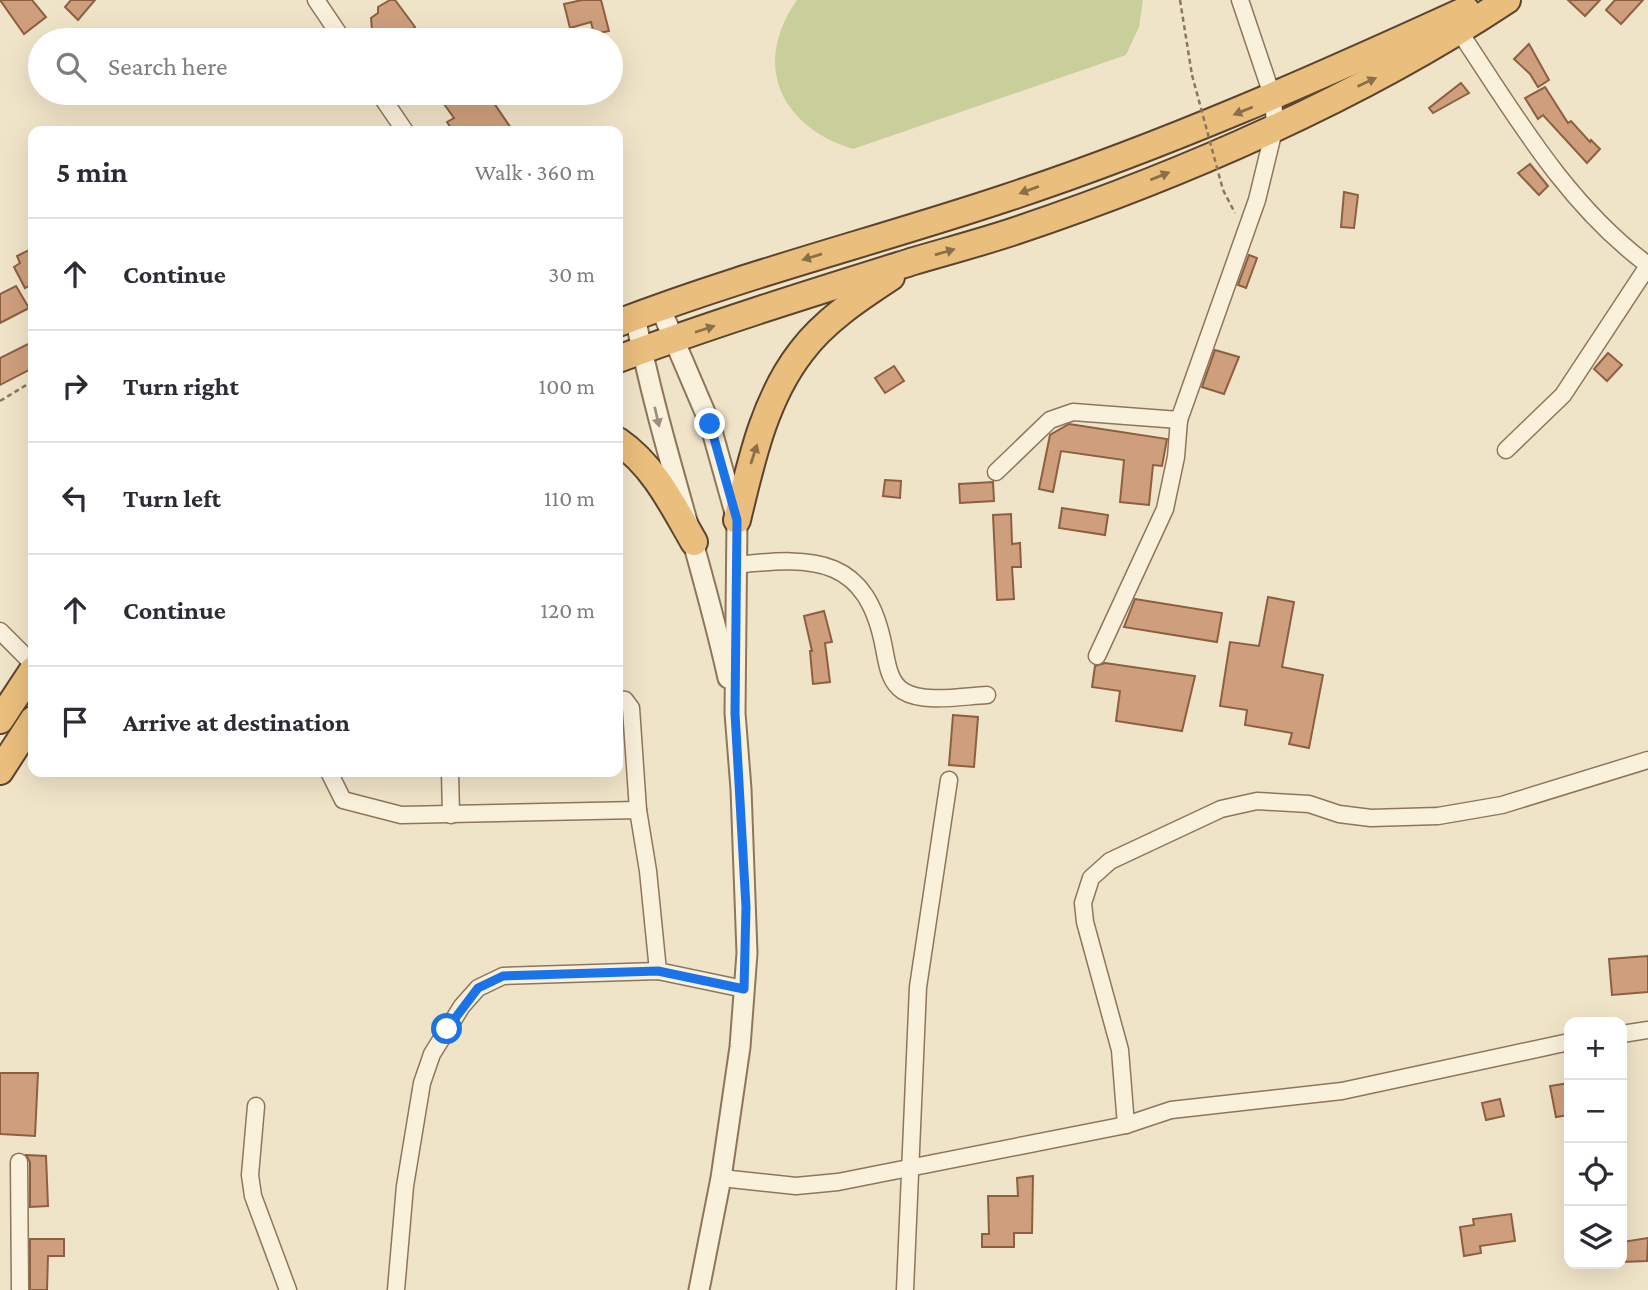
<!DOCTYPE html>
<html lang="en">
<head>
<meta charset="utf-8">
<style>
	body { margin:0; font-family:"Crimson Pro",serif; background:#f2f2f3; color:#2b2b33 }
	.controls { position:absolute; right:21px; bottom:21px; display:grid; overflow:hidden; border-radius:14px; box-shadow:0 7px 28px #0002 }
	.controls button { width:63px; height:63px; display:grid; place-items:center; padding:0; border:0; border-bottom:2px solid #e1e1e2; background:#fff; color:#2b2b33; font:35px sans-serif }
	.stop { position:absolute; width:21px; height:21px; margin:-16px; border:5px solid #1a73e8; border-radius:50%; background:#fff }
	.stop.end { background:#1a73e8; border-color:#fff; box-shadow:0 2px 7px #0008 }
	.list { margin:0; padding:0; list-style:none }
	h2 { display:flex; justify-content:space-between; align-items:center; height:91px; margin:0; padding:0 28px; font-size:30px }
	h2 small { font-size:23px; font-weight:400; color:#7c7c81 }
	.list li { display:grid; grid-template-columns:46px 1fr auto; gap:21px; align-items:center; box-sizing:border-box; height:112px; padding:0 28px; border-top:2px solid #e1e1e2 }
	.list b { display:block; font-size:26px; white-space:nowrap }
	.list em { font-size:23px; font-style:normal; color:#7c7c81 }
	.icon { flex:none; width:38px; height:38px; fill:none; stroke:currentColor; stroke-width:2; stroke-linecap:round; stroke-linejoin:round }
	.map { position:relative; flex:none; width:1648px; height:1290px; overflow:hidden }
	.search { position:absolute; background:#fff; box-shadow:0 7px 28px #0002; left:28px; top:28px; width:595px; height:77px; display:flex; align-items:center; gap:18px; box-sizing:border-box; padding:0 24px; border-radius:38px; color:#7c7c81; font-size:26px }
	.panel { position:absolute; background:#fff; box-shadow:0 7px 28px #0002; left:28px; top:126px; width:595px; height:651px; border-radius:14px }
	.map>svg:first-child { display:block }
	.green { fill:#c9cf9b }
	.building { fill:#cf9f7d; stroke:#8d5f41; stroke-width:2 }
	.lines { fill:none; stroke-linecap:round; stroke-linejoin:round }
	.minor-casing { stroke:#8d765c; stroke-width:19 }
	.tertiary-casing { stroke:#8d765c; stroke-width:23 }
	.trunk-casing { stroke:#5b4430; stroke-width:30 }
	.path { stroke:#8d765c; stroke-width:2.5; stroke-dasharray:5 3.5; stroke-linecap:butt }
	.minor { stroke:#faf1dc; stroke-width:16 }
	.tertiary { stroke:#faf1dc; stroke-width:19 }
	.trunk { stroke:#eabe7c; stroke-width:26 }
	.path-bridge { stroke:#8d765c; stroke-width:2.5; stroke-dasharray:5 3.5; stroke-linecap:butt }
	.oneway { fill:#8b6f49 }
	.oneway2 { fill:#9c907e }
	.route { stroke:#1a73e8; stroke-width:9 }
</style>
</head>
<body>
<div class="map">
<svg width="1648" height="1290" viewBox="0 0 1648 1290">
	<rect width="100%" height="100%" fill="#f0e4c8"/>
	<path class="green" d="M797,0h346l-4,27 -13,28 -273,94c-72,-22 -102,-84 -56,-149z"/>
	<g class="building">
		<path d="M0,0h32l14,17 -22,17z"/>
		<path d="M71,0h24l-17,20 -13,-13z"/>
		<path d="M390,0h5l20,27 -18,13h-43l18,-10 -1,-12 7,-5v-6z"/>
		<path d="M582,0h19l8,31 -15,3 -3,-12 -21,6 -6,-24z"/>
		<path d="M1568,0h32l-15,16z"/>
		<path d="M1615,0h28l-22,24 -15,-14z"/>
		<path d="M1529,44l20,36 -11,7 -8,-13 -16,-15z"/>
		<path d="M1461,83l8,10 -36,20 -4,-5z"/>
		<path d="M1545,87l23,36 3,-2 19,21 1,-2 9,9 -13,14 -44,-48 -5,4 -13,-21z"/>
		<path d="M436,93h51l26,38h-60l-6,-9 7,-4z"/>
		<path d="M1530,164l18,22 -9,9 -21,-22z"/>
		<path d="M1344,192l14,3 -4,33 -13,-1z"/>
		<path d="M33,248v39l-1,-3 -7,4 -11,-21 6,-4 -3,-7z"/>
		<path d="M1249,255l8,3 -11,30 -8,-3z"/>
		<path d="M16,286l13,22 -29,15v-29z"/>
		<path d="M28,344l5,9v15l-33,17v-27z"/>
		<path d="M1215,350l24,7 -15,37 -22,-7z"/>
		<path d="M1608,353l14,12 -15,16 -13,-12z"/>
		<path d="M894,366l10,15 -19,12 -10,-15z"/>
		<path d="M1069,424l98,15 -5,27 -9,-1 -4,40 -29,-3 4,-42 -63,-9 -8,41 -14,-3 11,-54z"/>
		<path d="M885,480l16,1 -1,17 -17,-2z"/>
		<path d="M993,482l1,19 -34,2 -1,-19z"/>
		<path d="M1062,508l46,7 -3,20 -46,-7z"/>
		<path d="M1011,514l1,30 8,-1 1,24h-9l2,32 -17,1 -4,-85z"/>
		<path d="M1268,597l26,5 -12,65 41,8 -14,73 -20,-4 3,-11 -47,-8 2,-15 -27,-4 10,-64 29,4z"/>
		<path d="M1135,599l87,14 -5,29 -93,-15z"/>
		<path d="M824,611l8,31 -7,1 5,39 -17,2 -3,-33h2l-8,-35z"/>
		<path d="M1105,663l90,13 -13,55 -66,-10 4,-30 -28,-4 3,-21z"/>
		<path d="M953,715l25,2 -4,50 -25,-2z"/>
		<path d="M1648,956v36l-36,3 -3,-36z"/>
		<path d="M0,1073h38l-3,63 -35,-2z"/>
		<path d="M1569,1083v32l-13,2 -6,-31z"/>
		<path d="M1500,1099l4,17 -18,4 -4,-17z"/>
		<path d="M26,1155l20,1 2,50 -18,1v-45z"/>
		<path d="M1033,1176l-1,57h-18v14h-32v-13h7l-1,-38h30l-1,-18z"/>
		<path d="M1511,1214l4,27 -35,5 1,7 -17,3 -4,-29 14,-2 -1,-6z"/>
		<path d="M1648,1238l-1,23 -25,1v-20z"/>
		<path d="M30,1239h34v17h-16l-1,34h-17z"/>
	</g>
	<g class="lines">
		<g class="minor-casing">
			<g id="minor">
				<path d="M316,0l27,40"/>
				<path d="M1459,31c56,84 107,173 189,234"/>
				<path d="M379,93l26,38"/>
				<path d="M1506,450l57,-55 85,-129"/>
				<path d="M996,472l54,-52 23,-8 106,8 78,-220 18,-74 -2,-28 -33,-98"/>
				<path d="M736,565c80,-9 131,-8 148,83 3,15 5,34 19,43 21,13 60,5 84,4"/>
				<path d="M0,631l33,33"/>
				<path d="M1097,656l68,-147 11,-52 3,-37"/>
				<path d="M618,699l7,1 6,8 7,102"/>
				<path d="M329,772l14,28 58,15 237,-5 10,61 10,100"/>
				<path d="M450,772l1,43"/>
				<path d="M1622,1034l26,-4"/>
				<path d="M256,1106l-6,69 3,21 35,94"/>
				<path d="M1126,1125l-6,-75 -35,-128 -2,-19 8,-25 19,-17 111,-52 36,-8 52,3 30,10 32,4 67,-2 64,-11 146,-45"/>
				<path d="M19,1162l1,128"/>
				<path d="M721,1178l75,8 42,-4 288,-57 45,-15 171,-19 227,-49"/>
				<path d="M396,1290l9,-104 17,-103 10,-29 30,-48 16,-18 25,-12 155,-5 86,18"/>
				<path d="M905,1290l13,-303 31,-207"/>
			</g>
		</g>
		<g class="tertiary-casing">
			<g id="tertiary">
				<path d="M660,307l50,117 27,96 -2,193 6,76 6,164 -7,94 -19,131 -22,112"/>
				<path d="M635,316c24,123 66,240 93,362"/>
			</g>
		</g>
		<g class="trunk-casing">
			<g id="trunk">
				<path d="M618,323c127,-49 259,-82 388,-125 158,-52 309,-119 460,-188"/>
				<path d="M618,359c97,-36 197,-67 296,-98 34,-10 68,-19 101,-30 167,-56 346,-134 492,-231"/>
				<path d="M618,441c36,25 54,63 76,101"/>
				<path d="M737,520c14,-58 27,-120 64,-168 23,-31 58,-54 90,-75"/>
				<path d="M0,720l33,-50"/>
				<path d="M0,771l33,-51"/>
			</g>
		</g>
		<g class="path">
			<path d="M1180,0l12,75"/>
			<path d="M1223,190l12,23"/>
			<path d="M0,401l33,-20"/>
		</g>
		<use href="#minor" class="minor"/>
		<use href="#tertiary" class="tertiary"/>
		<use href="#trunk" class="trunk"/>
		<path class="path-bridge" d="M1192,75l31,115"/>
	</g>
	<defs><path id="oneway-solid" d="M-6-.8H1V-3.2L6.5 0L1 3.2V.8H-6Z" transform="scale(1.75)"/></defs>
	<g class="oneway">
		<use href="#oneway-solid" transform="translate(1367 82) rotate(-25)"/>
		<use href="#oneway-solid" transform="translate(1243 111) rotate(158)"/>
		<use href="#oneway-solid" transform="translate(1160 176) rotate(-22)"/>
		<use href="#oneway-solid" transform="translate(1029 190) rotate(160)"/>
		<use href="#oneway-solid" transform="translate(945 252) rotate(-16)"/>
		<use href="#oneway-solid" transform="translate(812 257) rotate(163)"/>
		<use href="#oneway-solid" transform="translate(705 329) rotate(-18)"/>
		<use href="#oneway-solid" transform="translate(754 454) rotate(-72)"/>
	</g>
	<use class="oneway2" href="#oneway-solid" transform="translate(657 417) rotate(77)"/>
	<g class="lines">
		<path class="route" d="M447,1029l31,-41 25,-12 155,-5 86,18 2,-82 -11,-194 2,-193 -27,-96"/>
	</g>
</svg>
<div class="controls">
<button>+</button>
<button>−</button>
<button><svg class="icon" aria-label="locate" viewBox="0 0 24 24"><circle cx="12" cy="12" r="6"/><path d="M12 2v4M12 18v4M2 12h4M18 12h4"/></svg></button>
<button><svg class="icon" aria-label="layers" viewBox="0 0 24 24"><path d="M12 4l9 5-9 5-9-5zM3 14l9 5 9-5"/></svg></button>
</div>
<div class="stop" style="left:447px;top:1029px"></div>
<div class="stop end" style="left:710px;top:424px"></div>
<div class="search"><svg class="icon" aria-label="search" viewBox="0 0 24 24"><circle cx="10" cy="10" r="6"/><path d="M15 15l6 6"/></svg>Search here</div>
<section class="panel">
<h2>5 min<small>Walk · 360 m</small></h2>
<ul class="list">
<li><svg class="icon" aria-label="ahead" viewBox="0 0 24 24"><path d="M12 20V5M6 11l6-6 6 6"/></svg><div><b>Continue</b></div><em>30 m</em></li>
<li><svg class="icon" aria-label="right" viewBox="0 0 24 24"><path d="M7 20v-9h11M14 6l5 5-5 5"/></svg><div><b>Turn right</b></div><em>100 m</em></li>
<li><svg class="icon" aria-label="left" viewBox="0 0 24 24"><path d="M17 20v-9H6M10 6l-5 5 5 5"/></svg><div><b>Turn left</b></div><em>110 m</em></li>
<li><svg class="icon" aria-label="ahead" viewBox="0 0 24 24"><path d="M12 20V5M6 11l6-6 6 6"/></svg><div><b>Continue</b></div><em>120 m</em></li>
<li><svg class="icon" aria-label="arrive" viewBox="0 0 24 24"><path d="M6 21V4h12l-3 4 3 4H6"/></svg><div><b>Arrive at destination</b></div></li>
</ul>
</section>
</div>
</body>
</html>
